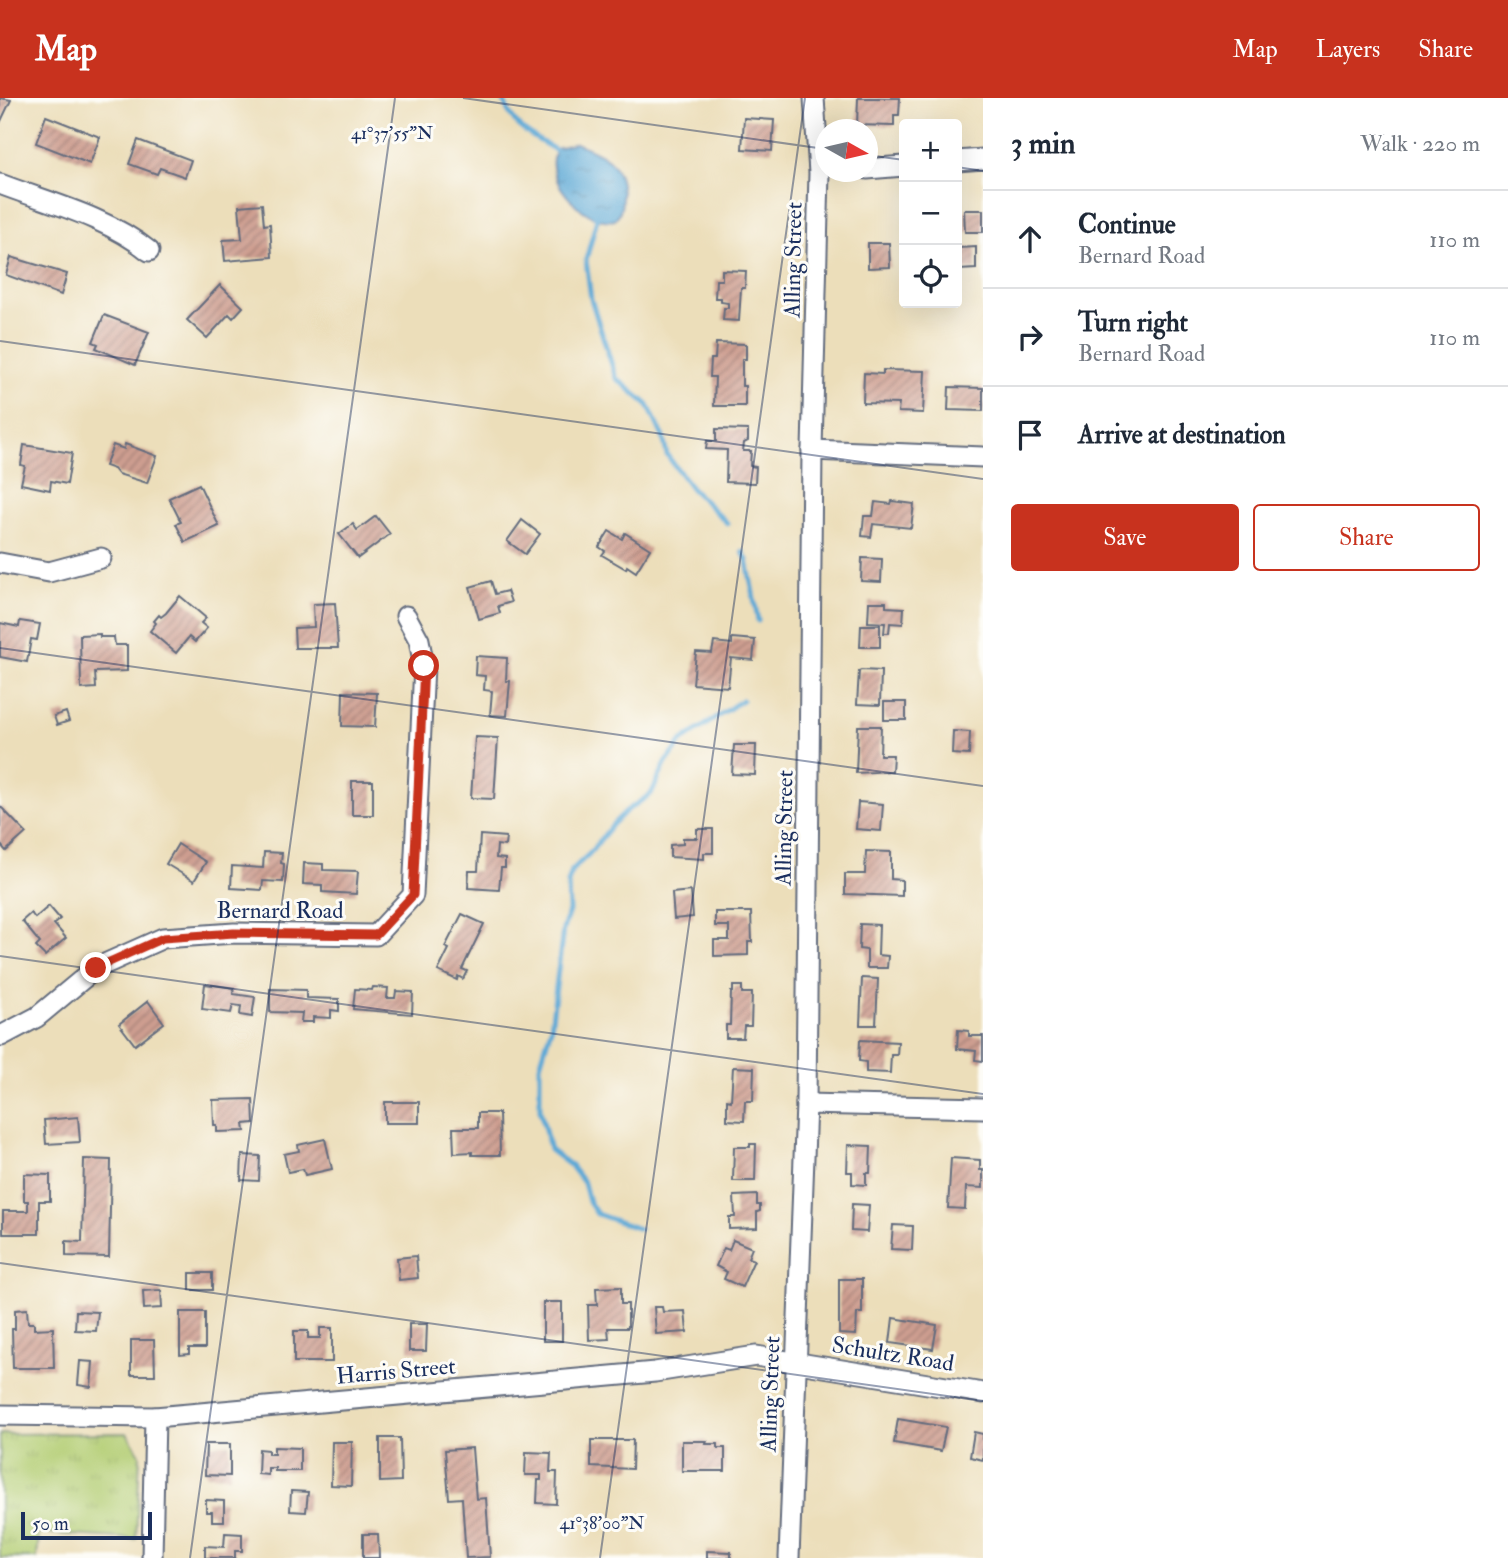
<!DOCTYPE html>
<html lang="en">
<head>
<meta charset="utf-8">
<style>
	body { margin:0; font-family:"IM FELL Double Pica",serif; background:#f2f2f3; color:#1f2937 }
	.controls { position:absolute; right:21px; top:21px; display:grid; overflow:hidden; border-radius:7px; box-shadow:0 7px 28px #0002 }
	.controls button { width:63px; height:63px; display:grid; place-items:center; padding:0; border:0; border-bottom:2px solid #e0e1e3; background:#fff; color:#1f2937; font:35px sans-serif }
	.compass { position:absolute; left:815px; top:21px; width:63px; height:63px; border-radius:50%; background:#fff; box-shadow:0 7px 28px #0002; rotate:98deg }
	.scale { position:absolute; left:21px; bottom:18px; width:131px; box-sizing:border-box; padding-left:7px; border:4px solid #1b2f5e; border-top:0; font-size:19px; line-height:24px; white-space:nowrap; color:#1b2f5e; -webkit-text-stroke:5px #fdfcf7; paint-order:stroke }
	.stop { position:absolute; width:21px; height:21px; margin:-16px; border:5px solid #c8321e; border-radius:50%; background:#fff }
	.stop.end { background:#c8321e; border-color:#fff; box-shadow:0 2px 7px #0008 }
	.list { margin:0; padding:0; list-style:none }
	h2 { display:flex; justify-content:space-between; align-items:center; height:91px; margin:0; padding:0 28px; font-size:30px }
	h2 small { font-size:23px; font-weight:400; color:#747a83 }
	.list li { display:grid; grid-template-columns:46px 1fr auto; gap:21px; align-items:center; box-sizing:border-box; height:98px; padding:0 28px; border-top:2px solid #e0e1e3 }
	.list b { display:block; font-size:26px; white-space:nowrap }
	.list p { margin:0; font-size:23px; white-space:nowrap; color:#747a83 }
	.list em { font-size:23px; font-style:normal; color:#747a83 }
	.actions { display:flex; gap:14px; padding:21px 28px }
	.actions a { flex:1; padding:16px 0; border:2px solid #c8321e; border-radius:7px; text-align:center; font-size:24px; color:#c8321e }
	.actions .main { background:#c8321e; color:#fff }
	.icon { flex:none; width:38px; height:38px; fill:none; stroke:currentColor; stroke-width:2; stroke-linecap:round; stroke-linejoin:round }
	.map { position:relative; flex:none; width:983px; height:1460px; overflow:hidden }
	header { display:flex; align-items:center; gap:42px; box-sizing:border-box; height:98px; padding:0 35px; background:#c8321e; color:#fff }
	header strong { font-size:33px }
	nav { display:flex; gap:38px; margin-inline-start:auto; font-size:24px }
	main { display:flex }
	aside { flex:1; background:#fff }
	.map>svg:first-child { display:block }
	.grass { fill:url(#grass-tufts); stroke:#687e69; stroke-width:2 }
	.water { fill:url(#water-ripples); stroke:#3c6c9a; stroke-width:2 }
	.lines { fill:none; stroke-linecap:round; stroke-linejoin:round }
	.stream { stroke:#5da9d6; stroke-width:5 }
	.building { fill:url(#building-hatch) }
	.minor-casing { stroke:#646c7e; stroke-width:23 }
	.minor { stroke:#fff; stroke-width:19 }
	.route { stroke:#c8321e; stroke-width:9 }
	.ticks { fill:none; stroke:#1b2f5e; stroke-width:2; stroke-opacity:0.45 }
	.labels { text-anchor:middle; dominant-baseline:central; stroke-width:6; stroke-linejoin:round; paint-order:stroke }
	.street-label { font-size:23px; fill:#1b2f5e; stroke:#fdfcf7 }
	.ticks-label { font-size:18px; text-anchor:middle; fill:#1b2f5e; stroke:#fdfcf7; stroke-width:6; stroke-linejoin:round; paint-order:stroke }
</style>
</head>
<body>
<header>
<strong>Map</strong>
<nav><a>Map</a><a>Layers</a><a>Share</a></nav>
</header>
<main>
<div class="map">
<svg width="983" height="1460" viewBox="0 0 983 1460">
	<defs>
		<pattern id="grass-tufts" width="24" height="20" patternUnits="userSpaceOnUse" patternTransform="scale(1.75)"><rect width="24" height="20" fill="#b4ce74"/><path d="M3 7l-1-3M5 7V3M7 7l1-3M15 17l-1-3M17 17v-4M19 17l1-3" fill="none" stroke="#9ab167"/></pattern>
		<pattern id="water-ripples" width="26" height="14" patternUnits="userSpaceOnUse" patternTransform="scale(1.75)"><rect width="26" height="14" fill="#5da9d6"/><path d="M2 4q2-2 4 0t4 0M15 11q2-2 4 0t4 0" fill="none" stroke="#4c8ab1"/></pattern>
		<pattern id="building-hatch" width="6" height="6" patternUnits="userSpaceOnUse" patternTransform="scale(1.75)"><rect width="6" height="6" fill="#ce9e90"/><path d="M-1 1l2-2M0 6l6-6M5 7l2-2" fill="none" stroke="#a68179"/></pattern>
	</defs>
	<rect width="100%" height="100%" fill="#fdfcf7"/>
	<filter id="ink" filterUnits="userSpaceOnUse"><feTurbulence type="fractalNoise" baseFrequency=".0143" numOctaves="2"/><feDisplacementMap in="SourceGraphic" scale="14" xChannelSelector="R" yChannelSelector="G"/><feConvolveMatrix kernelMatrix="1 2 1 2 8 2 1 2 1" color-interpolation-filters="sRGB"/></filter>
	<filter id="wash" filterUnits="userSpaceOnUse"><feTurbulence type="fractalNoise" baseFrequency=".00686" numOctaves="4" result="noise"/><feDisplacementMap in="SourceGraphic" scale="28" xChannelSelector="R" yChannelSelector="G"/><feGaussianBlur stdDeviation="1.57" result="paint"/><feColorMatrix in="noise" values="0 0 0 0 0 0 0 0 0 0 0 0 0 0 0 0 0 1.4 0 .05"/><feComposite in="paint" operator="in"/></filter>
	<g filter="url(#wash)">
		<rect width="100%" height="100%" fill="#ecdeba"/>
		<path class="grass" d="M127,1335l13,21 -4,85 -97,-6 -2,25h-37v-124z"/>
		<path class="water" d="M575,45c28,11 45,17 47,50 0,12 0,17 -7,27 -27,6 -67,-35 -62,-62 1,-4 4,-7 5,-10z"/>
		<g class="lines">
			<g class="stream">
				<path d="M503,0c9,31 28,37 54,53l3,6"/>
				<path d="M594,116l3,5 -11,41 5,39 25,79 32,27 15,32 4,18 25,34 35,34"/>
				<path d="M743,454l4,8 11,61"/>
				<path d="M639,1131l-42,-15 -8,-12 -5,-19 -13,-17 -21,-16 -10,-40v-45l11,-37 12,-99 6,-18 -1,-28 4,-13 17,-16 24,-30 13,-13 25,-17 15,-31 16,-22 60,-41"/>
			</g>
		</g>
		<g id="blocks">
			<g class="building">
				<path d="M0,0l11,2 -11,23z"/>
				<path d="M858,0h42l-1,17h-5v11l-37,-1z"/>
				<path d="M46,18l54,21 -10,27 -54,-21z"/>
				<path d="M744,20l30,2 -2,31 -30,-2z"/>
				<path d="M138,42l53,20 -6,17 -25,-9 -3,6 -28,-10z"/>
				<path d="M262,106l2,21 6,-1 2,33 -47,4 -2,-21 19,-1 -3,-33z"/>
				<path d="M964,112h19v22h-18z"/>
				<path d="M868,145h21l1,24 -22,1z"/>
				<path d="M976,149v22l-17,1 -1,-22z"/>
				<path d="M11,159l56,17 -6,21 -55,-20z"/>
				<path d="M722,172l24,1 -1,17h-4l-2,33 -16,-1 1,-12h4v-5l-7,-1v-4h-6l1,-18h6z"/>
				<path d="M220,187l23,22 -10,11 -4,-4 -22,24 -20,-18z"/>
				<path d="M104,217l45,17 -14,33 -39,-17 2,-4 -5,-2z"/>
				<path d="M716,245l30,1v15h-4v27h3v20h-31l1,-29h-5l1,-18h4z"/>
				<path d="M883,272l42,1 -2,42 -25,-1 1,-8 -36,-1 1,-30 19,1z"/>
				<path d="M949,289l34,1v23l-35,-1z"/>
				<path d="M716,331l32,1v11l-4,2 -1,8h8l-1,15 6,1 -1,16 -29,-1 1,-32 -21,-1 1,-8h9z"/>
				<path d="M125,346l32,12 -10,27 -29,-9 -4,-5 -9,-3 8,-21 11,4z"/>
				<path d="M24,347l48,8 -5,31 -16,-3 -1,9 -29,-6 4,-18 -4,-1z"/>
				<path d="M199,386l20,42 -34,16 -9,-18 5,-2 -12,-24z"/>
				<path d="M892,403l22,3 -3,24 -38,-4 -2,13 -9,-1 2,-20h9l2,-14 16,2z"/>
				<path d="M376,418l14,18 -32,24 -19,-24 14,-10 4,6z"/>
				<path d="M522,422l18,14 -15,20 -18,-13z"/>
				<path d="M609,433l13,8 3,-6 25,16 -14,23 -9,-6 -1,3 -24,-14 3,-4 -6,-4z"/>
				<path d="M862,460l20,1 -1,23 -20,-1z"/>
				<path d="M491,483l4,13 12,-3 4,11 -13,4 2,7 -21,6 -9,-32z"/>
				<path d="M180,498l26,22 -5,5 6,5 -12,14 -6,-5 -13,16 -26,-22 6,-8 -2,-2 5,-6 2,2 5,-4z"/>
				<path d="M869,504h17v5l18,1 -1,16 -13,-1 -1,10h-5l1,-10 -17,-1z"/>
				<path d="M335,505l3,45h-43l-1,-20 20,-1 -1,-23z"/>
				<path d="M20,523l20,3 -3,16 -6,-1 -4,23 -27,-5v-34l19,4z"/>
				<path d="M861,527h19v22h-20z"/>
				<path d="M100,536v3h14l1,8h12v26l-32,1 1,16 -15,1 -1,-54z"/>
				<path d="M732,540l23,2 -2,20 -22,-2 -3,29 -35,-3 3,-32 16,1 2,-11 18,2z"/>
				<path d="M476,558l31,2 -1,23h4l-3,35 -17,-1 2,-24 -8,-1 1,-14 -10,-1z"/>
				<path d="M861,572l20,1 -1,34 -23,-1 2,-33z"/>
				<path d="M343,594l34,1 -2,34 -33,-1z"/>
				<rect x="884" y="604" width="22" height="18"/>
				<path d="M66,614l3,9 -12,4 -3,-9z"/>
				<path d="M858,628h23l-1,29h13l-1,16 -36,2z"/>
				<path d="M953,633l17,1 -1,23 -17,-1z"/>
				<path d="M475,639l23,1 -4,61 -23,-1z"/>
				<path d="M734,647h22l-1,30 -23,-1z"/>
				<rect x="352" y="683" width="21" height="34"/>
				<path d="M858,704l25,2 -2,27 -25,-2z"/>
				<path d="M0,708l26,27 -20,18 -6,-7z"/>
				<path d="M697,731h16v24h-9v6l-34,-2v-12l13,-1v-6h14z"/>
				<path d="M480,737l26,2 -1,9 -8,-1 -1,13 9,1v9h-4l-2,22 -31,-2 1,-17h9z"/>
				<path d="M178,746l28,18 -12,19 -28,-17z"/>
				<path d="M866,753l25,1v27l11,1v16l-57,-2v-20h20z"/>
				<path d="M264,754l18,1 -1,10 3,1 -1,18 -20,-1 -1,9 -31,-2 1,-22 31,2z"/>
				<path d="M304,765l19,1v6l35,1 -2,23 -34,-2v-7l-19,-1z"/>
				<path d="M691,793l2,26 -19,2 -2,-26z"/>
				<path d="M49,808l11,13 -6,5 12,14 -21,18 -9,-9 4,-4 -18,-22 9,-8 4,5z"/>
				<path d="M715,814h36l1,30h-4v13l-34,1v-16h15v-14h-14z"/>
				<path d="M462,816l22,10 -22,45 5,2 -4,8 -5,-3 -1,4 -19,-9 11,-22 -4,-2z"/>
				<path d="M860,826l19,1 -1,30 10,1 -1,12h-20v-18l-8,-1z"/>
				<path d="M862,880l16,1 -2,46h-16z"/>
				<path d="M205,886l29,4 -1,6 22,3 -3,20 -12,-2 1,-9 -8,-1 -2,8 -29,-4z"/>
				<path d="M733,888h9v7h10l-1,33h-7l-1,12h-17v-13h4l1,-33h2z"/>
				<path d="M373,889l15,1 -1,10h8l1,-7 17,1 -1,22 -59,-5 2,-20 17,1z"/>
				<path d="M270,891l36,1v8l33,1v12l-8,-1v8l-18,-1v5h-12l1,-9 -32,-1z"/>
				<path d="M148,903l16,22 -29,22 -16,-21z"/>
				<path d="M958,932l11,1v5h14v25l-8,-1 1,-9 -19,-2z"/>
				<path d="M860,942l38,2 -1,13h-6l-1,18 -24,-1v-10l-7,-1z"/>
				<path d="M733,969l21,1 -1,33h-8l-1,20 -17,-1v-20l4,1z"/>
				<path d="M253,1001l1,24 -10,1 1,7 -28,1v-7h-3l-1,-25z"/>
				<rect x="385" y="1004" width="34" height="21"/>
				<path d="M478,1015h21l1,42h-28v-3l-18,1 -1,-25h25z"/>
				<path d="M78,1019l2,25 -34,2 -2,-24z"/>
				<path d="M325,1041l7,30 -27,6 -2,-6 -15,3 -4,-18 15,-3 -1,-6z"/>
				<path d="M750,1046h6l-1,37h-22l1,-34h16z"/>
				<path d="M848,1047l23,1 -1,27h-4v12l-14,-1v-12h-5z"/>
				<path d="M242,1057l18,1 -1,25 -18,-1z"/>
				<path d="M951,1060l29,2v10h3v18l-17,-1 -1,22 -17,-1z"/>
				<path d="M84,1061l27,1 -2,97 -43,-1v-15l16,1z"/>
				<path d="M24,1076l26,1v26h-11v33h-36v-23h25v-10h-4z"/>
				<path d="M757,1097v10h3v6l-3,1v16l-28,1v-12h6l-1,-21z"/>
				<path d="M852,1106l17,1 -2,27 -16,-1z"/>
				<path d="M893,1127l20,1 -1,24 -21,-1z"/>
				<path d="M733,1142l19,8 -4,10 6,2 -12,27 -18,-8 3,-7 -11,-6 8,-18 5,2z"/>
				<path d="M416,1158l2,22 -19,2 -2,-22z"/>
				<rect x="190" y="1175" width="22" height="17"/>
				<path d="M839,1181h23v34h-5l-1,22 -17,-1z"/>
				<path d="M621,1189v17h7v24h-20l1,11 -20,1 -1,-35h9l-1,-17z"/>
				<path d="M161,1192l1,18 -18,1 -1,-18z"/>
				<rect x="543" y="1204" width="19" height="39"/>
				<path d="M654,1209h8l1,5 22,-1 2,21 -31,2z"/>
				<path d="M27,1211l1,14h6v6l19,-1 1,40h-41l-1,-39h3v-19z"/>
				<path d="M76,1213l22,1 -2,19 -21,-1z"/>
				<path d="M180,1214h25v36h-16v6l-9,1z"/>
				<path d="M893,1220l44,7 -4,24 -43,-6z"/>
				<path d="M409,1226h18l-1,27h-17z"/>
				<path d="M320,1230h12v34h-38v-31h14v7h12z"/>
				<path d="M131,1242h23l1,35h-24z"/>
				<path d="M80,1263l13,1 -2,25 -13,-2z"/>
				<path d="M898,1321l48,8 -5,24 -47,-8z"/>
				<path d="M974,1334l9,2v26l-13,-3z"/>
				<path d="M380,1340h20l1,43 -21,1z"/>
				<path d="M591,1342h42l-1,29 -41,-2z"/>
				<path d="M682,1343h25l-1,3h12v4h7v23h-43z"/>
				<path d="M332,1344h20l-1,44 -20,-1z"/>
				<path d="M206,1346h24v32l-25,-1z"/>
				<path d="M274,1349l26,1v23h-25v-3h-7v7l-10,-1 1,-25 9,1v4h6z"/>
				<path d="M472,1350l4,51 10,-1 4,59 -24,1 -4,-60 -13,1 -4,-49z"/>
				<path d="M526,1354l25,1 -1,19h7l-1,32 -19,-1 1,-23h3v-5h-16z"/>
				<path d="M291,1393l17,1 -2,20 -16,-1z"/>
				<path d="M206,1402l18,1v20h-12v-9h-6z"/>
				<path d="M225,1435l17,1v17h-7v7h-30v-12l19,1z"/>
				<path d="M363,1436h15l1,24h-16z"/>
				<path d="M707,1453l24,1v6h-24z"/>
			</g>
		</g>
	</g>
	<g filter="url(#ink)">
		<use href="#blocks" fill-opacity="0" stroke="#646c7e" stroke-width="2"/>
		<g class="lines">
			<g class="minor-casing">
				<g id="minor">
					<path d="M957,63l26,-2"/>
					<path d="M867,71l37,-3"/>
					<path d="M0,86c50,19 107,33 149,67"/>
					<path d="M812,352l171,7"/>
					<path d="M0,465l49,9 52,-14"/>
					<path d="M1,938l36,-19 59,-49 67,-30 71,-5 142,2 37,-40 11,-229 -5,-26 -13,-24"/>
					<path d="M806,1006l177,4"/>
					<path d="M0,1317l155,2 500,-45 101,-16 227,37"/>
					<path d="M152,1460l3,-141"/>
					<path d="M789,1460l17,-454 6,-654 7,-277 -5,-75"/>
				</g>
			</g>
			<use href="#minor" class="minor"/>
		</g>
	</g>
	<g class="lines" filter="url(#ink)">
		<path class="route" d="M96,870l67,-30 71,-5 142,2 37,-40 11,-229"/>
	</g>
	<path class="ticks" d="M463,0l362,51M867,57l37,5M957,69l26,4M0,243l983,138M0,550l983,138M0,858l983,138M0,1165l983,138M190,1460l205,-1460M600,1460l205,-1460"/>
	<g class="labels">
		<g class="street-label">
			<text transform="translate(793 162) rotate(-89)">Alling Street</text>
			<text transform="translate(784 730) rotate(-89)">Alling Street</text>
			<text x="280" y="812">Bernard Road</text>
			<text transform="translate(893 1256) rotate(9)">Schultz Road</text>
			<text transform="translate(396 1273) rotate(-5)">Harris Street</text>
			<text transform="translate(770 1296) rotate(-88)">Alling Street</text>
		</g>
	</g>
	<g class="ticks-label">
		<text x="392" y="41">41°37'55"N</text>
		<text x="602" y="1431">41°38'00"N</text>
	</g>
</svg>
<div class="controls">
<button>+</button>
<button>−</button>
<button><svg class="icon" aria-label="locate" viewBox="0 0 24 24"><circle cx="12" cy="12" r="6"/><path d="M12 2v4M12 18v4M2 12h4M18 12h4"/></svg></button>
</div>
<svg class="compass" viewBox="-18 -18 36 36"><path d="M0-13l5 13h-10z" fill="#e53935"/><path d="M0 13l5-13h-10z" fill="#747a83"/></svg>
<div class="scale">50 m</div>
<div class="stop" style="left:424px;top:568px"></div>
<div class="stop end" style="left:96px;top:870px"></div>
</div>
<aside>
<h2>3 min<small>Walk · 220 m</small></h2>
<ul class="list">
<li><svg class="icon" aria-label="ahead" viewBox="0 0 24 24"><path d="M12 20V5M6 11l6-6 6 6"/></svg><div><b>Continue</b><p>Bernard Road</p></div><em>110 m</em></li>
<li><svg class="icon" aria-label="right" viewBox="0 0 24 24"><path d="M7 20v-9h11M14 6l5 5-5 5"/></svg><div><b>Turn right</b><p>Bernard Road</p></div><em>110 m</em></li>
<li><svg class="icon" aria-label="arrive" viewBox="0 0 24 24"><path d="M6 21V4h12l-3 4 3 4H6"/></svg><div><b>Arrive at destination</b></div></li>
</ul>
<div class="actions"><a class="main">Save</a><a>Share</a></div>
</aside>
</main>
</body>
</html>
